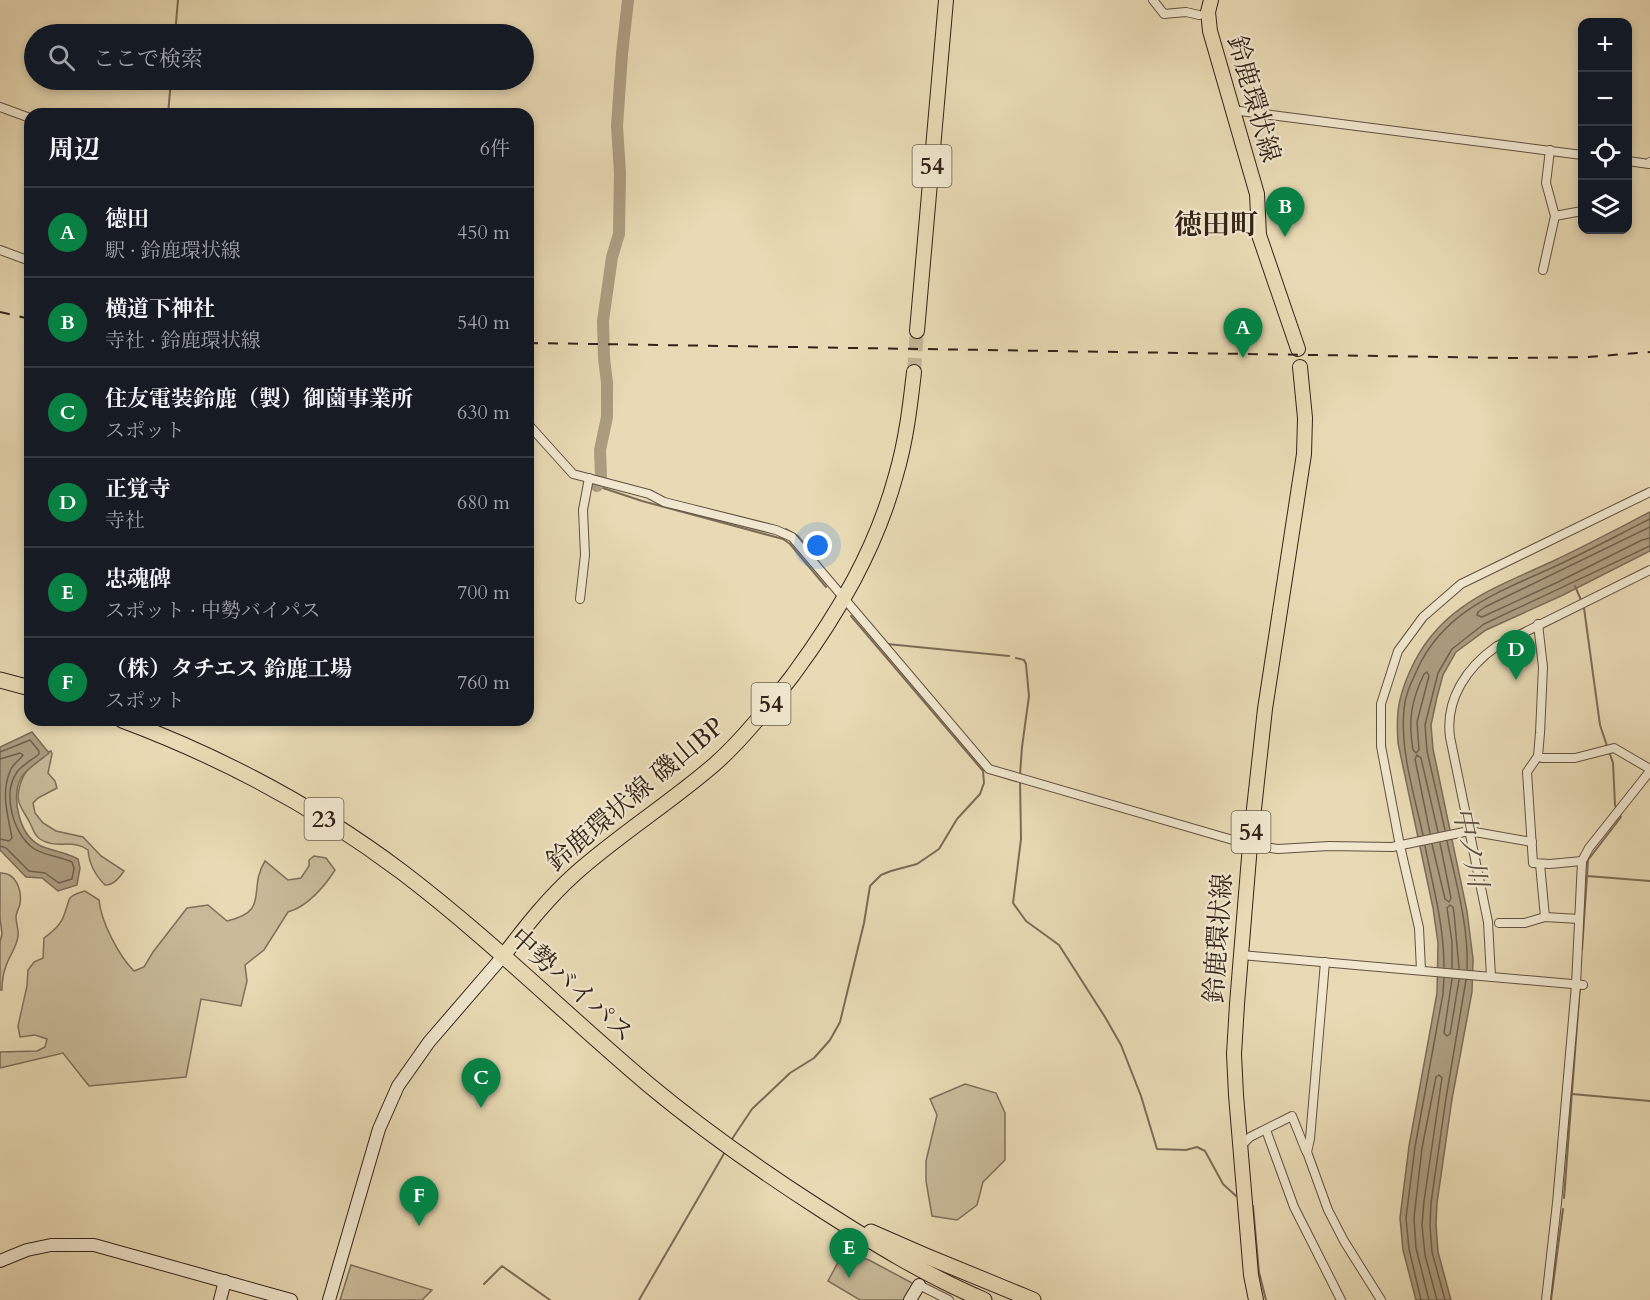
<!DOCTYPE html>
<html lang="ja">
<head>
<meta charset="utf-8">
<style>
	body { margin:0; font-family:Cardo,"Noto Serif JP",serif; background:#242831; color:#f1f3f6 }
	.controls { position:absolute; right:18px; top:18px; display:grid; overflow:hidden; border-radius:12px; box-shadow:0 3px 9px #0003 }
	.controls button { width:54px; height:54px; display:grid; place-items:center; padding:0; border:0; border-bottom:2px solid #363941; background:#171b24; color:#f1f3f6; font:30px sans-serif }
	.you { position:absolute; left:818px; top:546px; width:21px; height:21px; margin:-15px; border:4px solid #fff; border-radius:50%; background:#1a73e8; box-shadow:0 0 0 9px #1a73e833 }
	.badge { display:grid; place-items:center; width:39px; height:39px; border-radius:50%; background:#0b8043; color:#fff; font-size:20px; font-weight:700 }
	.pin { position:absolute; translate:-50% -50px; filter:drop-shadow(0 2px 3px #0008) }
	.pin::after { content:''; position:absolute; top:32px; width:21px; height:18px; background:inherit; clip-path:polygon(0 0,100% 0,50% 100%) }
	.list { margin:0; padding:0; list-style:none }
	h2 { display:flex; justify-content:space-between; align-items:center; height:78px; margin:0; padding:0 24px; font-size:26px }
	h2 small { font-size:20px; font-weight:400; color:#9ea1a6 }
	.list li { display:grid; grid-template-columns:39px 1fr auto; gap:18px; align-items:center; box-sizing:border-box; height:90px; padding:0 24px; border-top:2px solid #363941 }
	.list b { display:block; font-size:22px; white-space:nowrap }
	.list p { margin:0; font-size:20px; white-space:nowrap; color:#9ea1a6 }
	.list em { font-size:20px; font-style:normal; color:#9ea1a6 }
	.icon { flex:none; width:33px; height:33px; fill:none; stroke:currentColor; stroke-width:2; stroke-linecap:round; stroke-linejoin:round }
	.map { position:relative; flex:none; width:1650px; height:1300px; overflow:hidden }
	.search { position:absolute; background:#171b24; box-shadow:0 3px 9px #0003; left:24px; top:24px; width:510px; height:66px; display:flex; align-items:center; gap:15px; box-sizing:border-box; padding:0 21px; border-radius:33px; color:#9ea1a6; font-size:22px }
	.panel { position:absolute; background:#171b24; box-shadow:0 3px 9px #0003; left:24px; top:108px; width:510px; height:618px; border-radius:18px }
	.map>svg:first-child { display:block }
	.green { fill:#c9bb9a; stroke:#7e6f5a; stroke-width:1.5 }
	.water { fill:#ab9c7f; stroke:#7b6c56; stroke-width:1.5 }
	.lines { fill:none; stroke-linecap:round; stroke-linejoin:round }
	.shore { stroke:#70604c; stroke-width:1.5 }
	.stream { stroke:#7b6c56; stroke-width:2 }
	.river { stroke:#ab9c7f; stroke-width:12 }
	.primary-tunnel { stroke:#c4b595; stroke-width:14; stroke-dasharray:14 7; stroke-linecap:butt }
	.street-casing { stroke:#615140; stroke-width:10 }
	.secondary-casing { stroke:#342319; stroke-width:14 }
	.primary-casing { stroke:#342319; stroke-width:16 }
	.highway-casing { stroke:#342319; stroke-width:17 }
	.street { stroke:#f0e7ce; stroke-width:8 }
	.secondary { stroke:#f0e7ce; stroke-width:12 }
	.primary { stroke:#e8dab4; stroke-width:14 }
	.highway { stroke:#e8dab4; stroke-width:15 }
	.rail { stroke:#342319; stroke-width:2; stroke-dasharray:10 10; stroke-linecap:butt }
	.labels { text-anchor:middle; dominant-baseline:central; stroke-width:4.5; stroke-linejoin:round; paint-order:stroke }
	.shield { fill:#f0e7ce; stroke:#6c5e4f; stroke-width:1.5 }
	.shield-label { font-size:24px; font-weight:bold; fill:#342319 }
	.street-label { font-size:26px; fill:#342319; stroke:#f0e7ce }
	.water-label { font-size:27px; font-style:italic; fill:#5e4d3d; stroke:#f0e7ce }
	.quarter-label { font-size:28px; font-weight:bold; fill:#342319; stroke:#f0e7ce }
</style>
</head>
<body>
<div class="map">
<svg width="1650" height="1300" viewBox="0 0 1650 1300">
	<rect width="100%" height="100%" fill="#e8dab4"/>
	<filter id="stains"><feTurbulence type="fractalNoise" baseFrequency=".00333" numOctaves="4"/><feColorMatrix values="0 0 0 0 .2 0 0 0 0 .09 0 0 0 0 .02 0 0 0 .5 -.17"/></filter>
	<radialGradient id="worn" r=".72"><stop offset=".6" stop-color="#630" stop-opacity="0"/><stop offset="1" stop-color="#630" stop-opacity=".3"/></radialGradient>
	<g class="green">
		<path d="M51,751l1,3 -4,19 7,8 2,7 -19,10 -5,5 2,10 8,10 13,8 27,6 18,19 23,15c-5,7 -10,14 -19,14 -9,-9 -16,-22 -17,-35 -16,-12 -32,0 -48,-11 -6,-4 -7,-10 -10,-16 -4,-9 -11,-15 -12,-25 0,-18 15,-44 33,-47z"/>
		<path d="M314,856l12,2 9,12c-10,16 -28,37 -47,42l-24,38 -19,15 2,16 -6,25 -40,-7 -15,78 -97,9 -26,-33 -63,15v-16l37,-1 8,-4 2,-8 -12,-4 -15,2 -2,-11 9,-40 1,-16 6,-8 9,-4 1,-20c8,-6 17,-13 20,-23 7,-16 0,-18 21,-24l14,9c2,22 20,56 35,71l10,-4 9,-15 34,-44 21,-3 19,16c44,-10 20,-31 38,-60l23,19 13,-2 8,-12v-6z"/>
		<path d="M0,873c16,-1 22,17 20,31 -1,4 -4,9 -4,13 0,7 3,12 2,19 -1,11 -9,20 -12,30 -3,8 -4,16 -4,24h-2v-48l2,-8 -2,-16z"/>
		<path d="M965,1084l31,9 9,20v47l-22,22 -6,23 -20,15 -25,-4 -6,-35v-20l11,-46 -7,-16z"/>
		<path d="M843,1253l26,7 45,24 -10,16h-44l-32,-19z"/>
		<path d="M351,1265l81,25 -10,10h-82z"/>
	</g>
	<g class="water">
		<path d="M1650,512v39l-87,44 -77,35 -30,22 -13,23 -6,22 -6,28 2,24 34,162 6,48 -1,33 -20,107 -15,104 -1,22 2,27 13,48h-35l-13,-50 -3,-32 9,-72 28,-153 1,-50 -5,-35 -35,-165c-2,-30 0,-45 12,-72 28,-64 82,-82 141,-109 34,-16 66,-33 99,-50z"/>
		<path d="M32,732l17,21c-8,7 -23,16 -28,25 -10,19 -2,56 18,67 12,6 27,7 39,14l2,9 -3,17 -19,6 -16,-13 -16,-1 -26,-27v-103z"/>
	</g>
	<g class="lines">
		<g class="shore">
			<path d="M1650,527l-165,80 -7,5 -1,3 5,2 76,-35 84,-42 8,-2"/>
			<path d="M1427,672l2,4 -12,46 2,28 -3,3 -3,-3c-5,-29 -2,-49 11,-76z"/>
			<path d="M0,752l30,-12 9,11v3c-7,6 -17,11 -22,18 -15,21 -4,62 16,76 11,8 27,8 39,14l2,6 -2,11 -13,4 -14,-10 -16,-2 -23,-23 -6,-2"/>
			<path d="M0,759l20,-6 3,2c-3,5 -9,8 -12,14 -11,23 -3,46 1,69l-3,3 -9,-2"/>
			<path d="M1445,830l-18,-79 -2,-26 13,-52 14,-24 32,-25 166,-78"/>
			<path d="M1430,833l-15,-74 2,-4 4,3 17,74"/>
			<path d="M1423,835c-9,-41 -23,-85 -19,-126 1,-14 7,-26 13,-39 28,-62 86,-79 143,-106 30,-14 60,-30 90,-45"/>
			<path d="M1447,841c9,42 22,86 20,128"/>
			<path d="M1432,844l13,55 4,3 2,-4 -11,-55"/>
			<path d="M1425,846c8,41 19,79 19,121"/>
			<path d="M1452,968v-26l-5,-34 3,-3 3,2 1,6 5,55"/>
			<path d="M1452,979l-8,54 3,3 3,-2 9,-54"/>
			<path d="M1421,1300l-12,-51 -3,-31 9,-71 28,-153 1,-16"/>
			<path d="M1429,1300l-13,-52 -2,-30 8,-70 14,-71 3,-2 3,3 -18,123 -2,24 3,30 12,45"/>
			<path d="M1445,1300l-13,-48 -2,-26 1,-23 15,-105 20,-118"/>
		</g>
		<g class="stream">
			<path d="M175,34l3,-34"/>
			<path d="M168,114l3,-34"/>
			<path d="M597,486l45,15 141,38 7,5 36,43"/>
			<path d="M786,529l12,7 24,30"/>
			<path d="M1575,586l6,14"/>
			<path d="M1584,608l16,117 7,21"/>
			<path d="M887,644l122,12"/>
			<path d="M1016,658l8,2 2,4 3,32 -7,51 -2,28"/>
			<path d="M1609,751l4,12 2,42 2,5"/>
			<path d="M1020,780l1,59 -8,64 13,18 33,24 46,72 16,28 20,51 16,53 29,1 11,-3 8,4 18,33 13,12"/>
			<path d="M1620,815l1,2 -33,43 -1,16 63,5"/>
			<path d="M1582,950l5,-74"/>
			<path d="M1572,1094l78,7"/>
			<path d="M730,1142l22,-33 38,-36 24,-15 16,-18 10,-18 24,-99 6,-37 11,-11 10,-4 26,-7 22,-15 18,-30 23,-25 4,-11 -1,-12 -132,-155"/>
			<path d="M1564,1198l16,-212"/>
			<path d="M1253,1206l6,66 7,28"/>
			<path d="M484,1284l18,-18 48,34"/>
			<path d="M639,1300l86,-148"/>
			<path d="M1551,1300l12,-91"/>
		</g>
		<path class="river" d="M597,486l4,-9 -1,-27 7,-33v-34l-3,-25 -1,-37 9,-64 7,-23 1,-61 -3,-47 5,-72 6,-54"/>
		<path class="primary-tunnel" d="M914,372l3,-41"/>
		<g class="street-casing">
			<g id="street">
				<path d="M1153,0l11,14 22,-2 13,3"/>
				<path d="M0,107l30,11"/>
				<path d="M1232,110l350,45"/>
				<path d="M1628,161l21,3 1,-2"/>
				<path d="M1555,216l27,-5"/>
				<path d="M0,250l30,11"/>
				<path d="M1543,270l12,-54 -9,-33 4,-33"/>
				<path d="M528,424l45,50 76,20 15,8 112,28 16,7 197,232 261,76 28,4 51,-3 63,1 77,-16 63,11"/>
				<path d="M580,599l5,-44 -2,-45 6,-32"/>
				<path d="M1538,624l5,43 -3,66 -2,23 -11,16 6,91 17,1 32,-3"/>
				<path d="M1538,756l4,2h33l39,-10 36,21"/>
				<path d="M1540,864l5,53"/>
				<path d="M1499,923h26l20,-6 34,2"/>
				<path d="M1241,955l342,30"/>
				<path d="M1325,962l-15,177 -3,13 21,58 16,31 37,59"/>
				<path d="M1421,970l-2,-42 -19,-82 -19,-100v-42l17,-53 25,-34 38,-33 189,-92"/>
				<path d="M1491,977l-3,-55 -38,-185c-5,-38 17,-70 47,-91l153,-76"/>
				<path d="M1266,1130l28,77 47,93"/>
				<path d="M1240,1147l10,-10 42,-21 14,35"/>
				<path d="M919,1285l30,15"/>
				<path d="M1546,1300l11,-97 19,-218 6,-124 7,-13 61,-77"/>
			</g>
		</g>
		<g class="secondary-casing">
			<g id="secondary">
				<path d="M0,1261l27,-11 24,-5h43l197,55"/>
				<path d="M220,1300l5,-19"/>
				<path d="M329,1300l50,-171 19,-43 31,-44 75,-87"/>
				<path d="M910,1300l9,-15"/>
			</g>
		</g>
		<g class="primary-casing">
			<g id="primary">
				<path d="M1211,0l-3,12 2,19 47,163 2,41 39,114"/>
				<path d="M917,331l29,-331"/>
				<path d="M504,955c22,-29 44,-57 72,-82 44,-39 94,-70 139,-109 29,-26 54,-58 78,-89 45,-61 83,-126 103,-200 10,-34 14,-68 18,-103"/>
				<path d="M1256,1300l-5,-25 -15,-180 -2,-41 3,-50 13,-159 15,-136 39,-255 1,-36 -5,-51"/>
			</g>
		</g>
		<g class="highway-casing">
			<g id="highway">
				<path d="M0,680l30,8"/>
				<path d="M122,720c99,37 195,88 280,152 87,66 164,143 247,213 54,45 111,85 170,123 53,34 106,67 165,92"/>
				<path d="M871,1232l55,24 107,44"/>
			</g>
		</g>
		<use href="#street" class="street"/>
		<use href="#secondary" class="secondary"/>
		<use href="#primary" class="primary"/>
		<use href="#highway" class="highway"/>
		<g class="rail">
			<path d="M0,312l30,7"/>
			<path d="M528,343l982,15 78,-1 62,-5"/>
		</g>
	</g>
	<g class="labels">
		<g class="shield">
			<rect x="912.5" y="145" width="39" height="42" rx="4.5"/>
			<rect x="751.5" y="683" width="39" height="42" rx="4.5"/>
			<rect x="304.5" y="798" width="39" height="42" rx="4.5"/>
			<rect x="1231.5" y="811" width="39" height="42" rx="4.5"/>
		</g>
		<g class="shield-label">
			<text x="932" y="166">54</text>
			<text x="771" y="704">54</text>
			<text x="324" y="819">23</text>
			<text x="1251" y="832">54</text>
		</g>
		<g class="street-label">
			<text transform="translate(1254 99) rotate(74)">鈴鹿環状線</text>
			<text transform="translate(635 794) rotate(-40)">鈴鹿環状線 磯山BP</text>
			<text transform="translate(1218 938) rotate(-86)">鈴鹿環状線</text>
			<text transform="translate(572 985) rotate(42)">中勢バイパス</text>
		</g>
		<g class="water-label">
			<text transform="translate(1470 847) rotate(78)">中ノ川</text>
		</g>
		<g class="quarter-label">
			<text x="1216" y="225">徳田町</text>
		</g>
	</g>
	<rect width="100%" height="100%" filter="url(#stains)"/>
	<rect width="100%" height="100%" fill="url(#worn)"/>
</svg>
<div class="controls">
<button>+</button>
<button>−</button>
<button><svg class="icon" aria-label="locate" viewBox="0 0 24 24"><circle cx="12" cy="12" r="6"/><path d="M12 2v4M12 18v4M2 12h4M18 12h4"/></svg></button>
<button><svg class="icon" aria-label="layers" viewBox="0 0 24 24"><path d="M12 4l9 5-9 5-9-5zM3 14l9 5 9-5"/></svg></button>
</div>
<div class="you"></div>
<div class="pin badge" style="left:1243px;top:358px">A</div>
<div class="pin badge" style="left:1285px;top:237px">B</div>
<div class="pin badge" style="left:481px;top:1108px">C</div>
<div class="pin badge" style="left:1516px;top:680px">D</div>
<div class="pin badge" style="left:849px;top:1278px">E</div>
<div class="pin badge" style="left:419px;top:1226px">F</div>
<div class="search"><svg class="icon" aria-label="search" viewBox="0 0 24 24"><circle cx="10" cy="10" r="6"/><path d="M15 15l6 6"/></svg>ここで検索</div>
<section class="panel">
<h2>周辺<small>6件</small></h2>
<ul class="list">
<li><span class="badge">A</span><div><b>徳田</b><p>駅 · 鈴鹿環状線</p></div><em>450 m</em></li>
<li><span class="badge">B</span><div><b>横道下神社</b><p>寺社 · 鈴鹿環状線</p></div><em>540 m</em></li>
<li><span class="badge">C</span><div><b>住友電装鈴鹿（製）御薗事業所</b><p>スポット</p></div><em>630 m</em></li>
<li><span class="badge">D</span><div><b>正覚寺</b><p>寺社</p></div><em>680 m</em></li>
<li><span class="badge">E</span><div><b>忠魂碑</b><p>スポット · 中勢バイパス</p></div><em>700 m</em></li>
<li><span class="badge">F</span><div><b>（株）タチエス 鈴鹿工場</b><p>スポット</p></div><em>760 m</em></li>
</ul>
</section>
</div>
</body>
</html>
